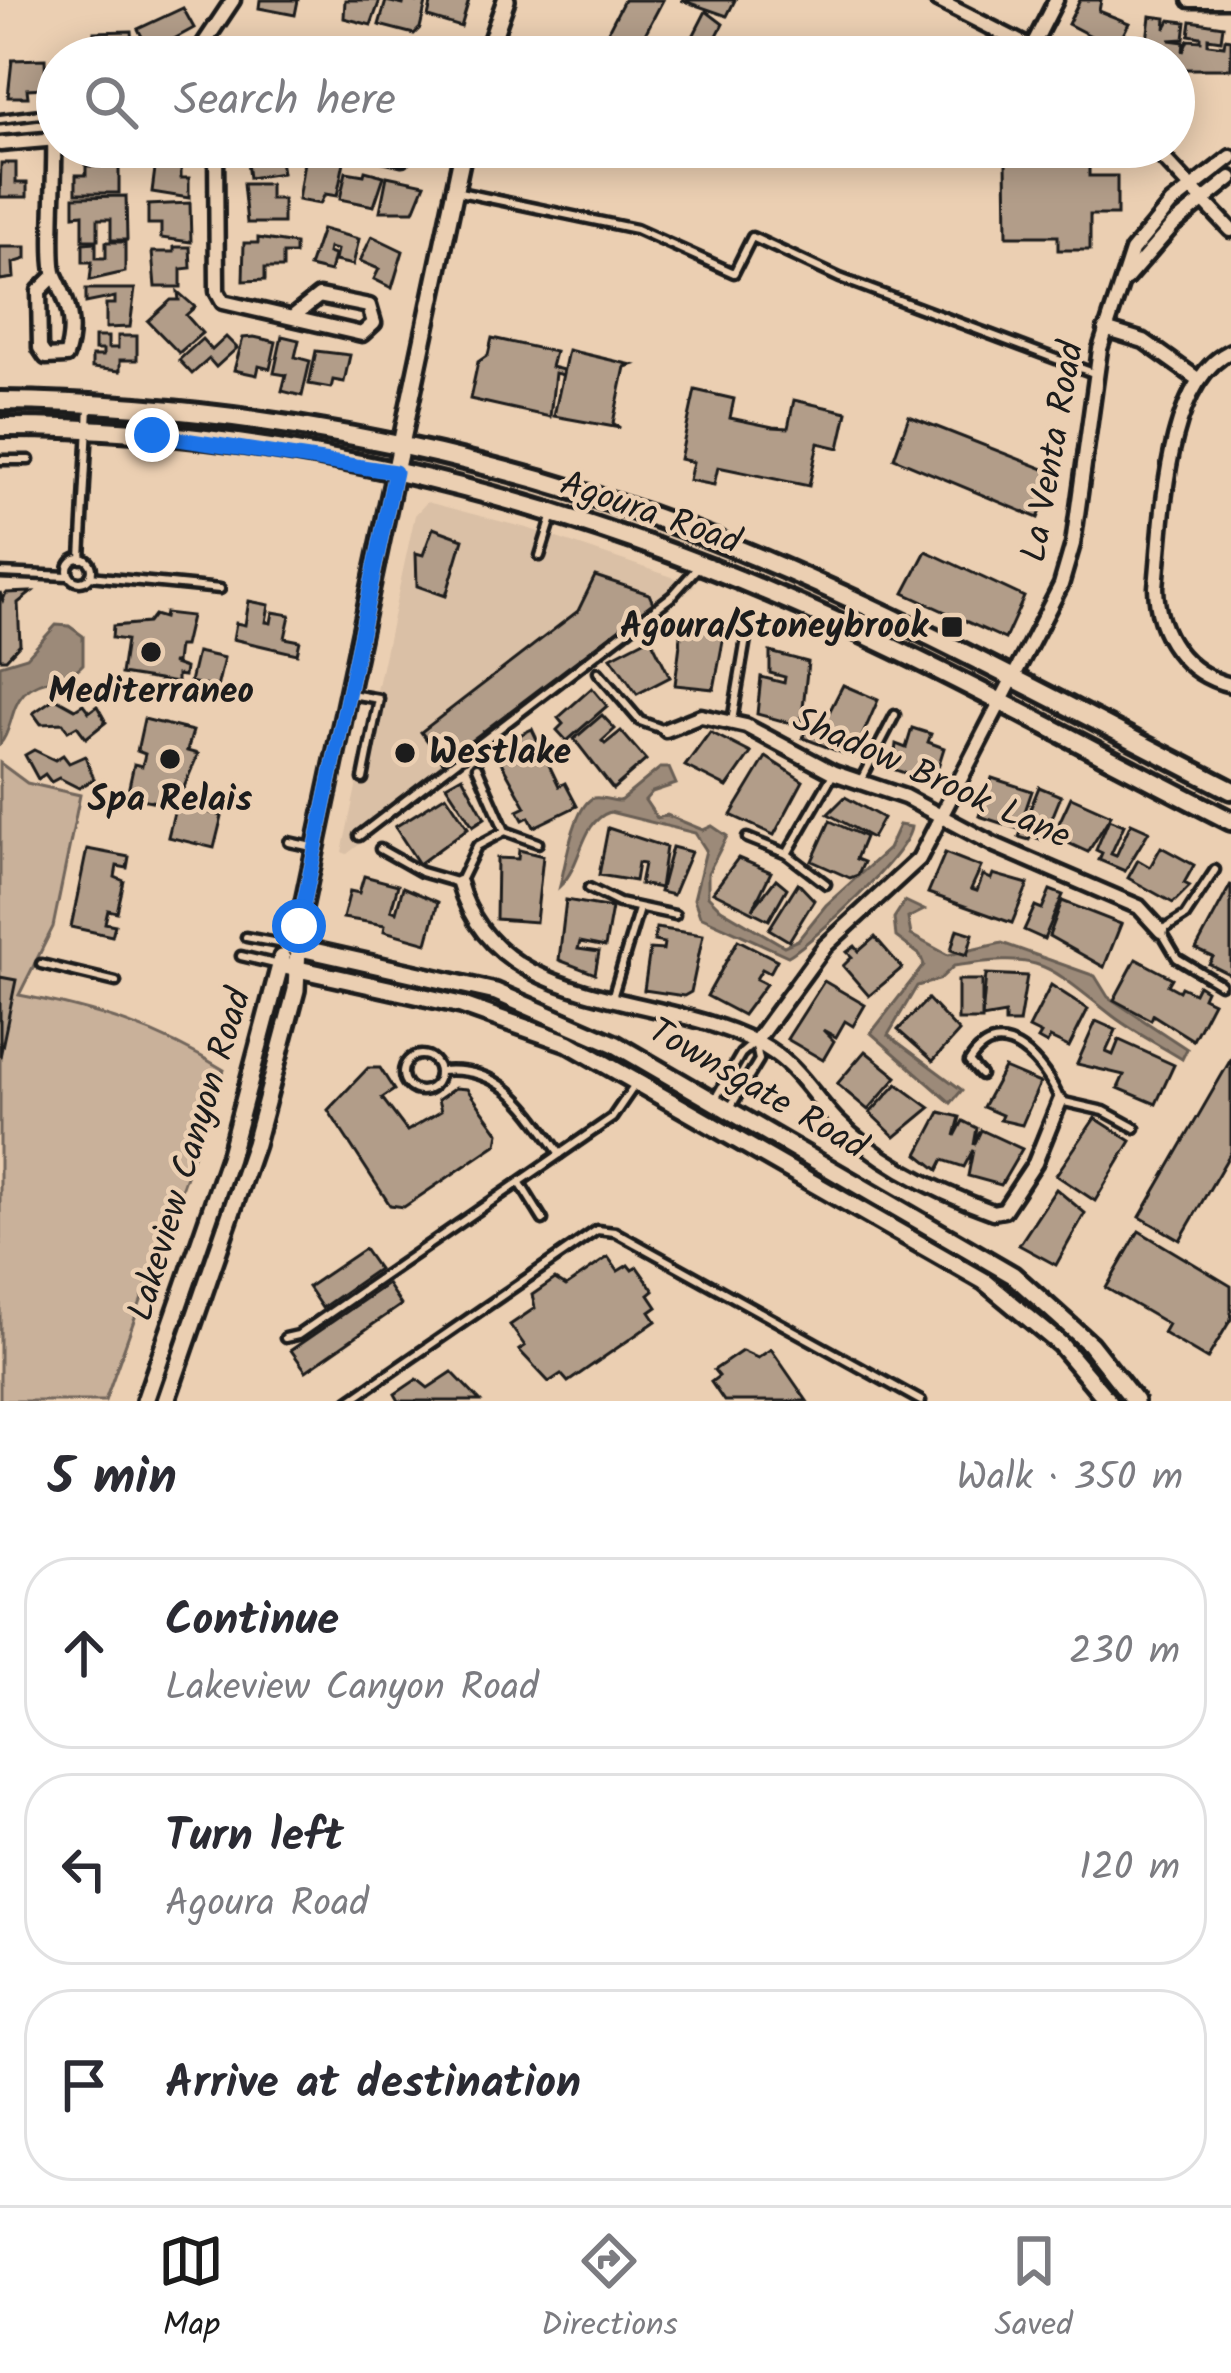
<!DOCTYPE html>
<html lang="en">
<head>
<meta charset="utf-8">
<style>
	body { margin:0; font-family:Kalam,sans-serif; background:#f7f7f7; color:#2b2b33 }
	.stop { position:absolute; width:36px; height:36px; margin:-27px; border:9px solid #1a73e8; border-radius:50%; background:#fff }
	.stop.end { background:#1a73e8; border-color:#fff; box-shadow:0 3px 12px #0008 }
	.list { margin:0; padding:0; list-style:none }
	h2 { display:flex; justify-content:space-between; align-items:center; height:156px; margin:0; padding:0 48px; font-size:51px }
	h2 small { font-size:39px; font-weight:400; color:#7c7c81 }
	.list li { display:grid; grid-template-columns:78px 1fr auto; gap:36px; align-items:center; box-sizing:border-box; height:192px; margin:0 24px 24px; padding:0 24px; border:3px solid #e1e1e2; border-radius:48px }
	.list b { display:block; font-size:45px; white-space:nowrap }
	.list p { margin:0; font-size:39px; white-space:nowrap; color:#7c7c81 }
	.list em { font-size:39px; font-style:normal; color:#7c7c81 }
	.icon { flex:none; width:66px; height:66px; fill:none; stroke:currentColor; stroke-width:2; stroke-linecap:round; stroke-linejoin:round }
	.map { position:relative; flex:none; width:1231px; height:1401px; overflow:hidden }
	.search { position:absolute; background:#fff; box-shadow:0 6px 30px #0003; left:36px; right:36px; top:36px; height:132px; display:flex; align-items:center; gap:30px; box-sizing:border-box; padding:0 42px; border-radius:66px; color:#7c7c81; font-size:45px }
	.sheet { height:804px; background:#fff }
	nav { display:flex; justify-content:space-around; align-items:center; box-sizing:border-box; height:168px; border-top:3px solid #e1e1e2; background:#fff; font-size:33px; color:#7c7c81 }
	nav a { display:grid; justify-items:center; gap:6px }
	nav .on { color:#1c1c1c }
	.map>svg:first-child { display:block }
	.built { fill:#dac0a6 }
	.green { fill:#c9b19a; stroke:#72665b; stroke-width:3 }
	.water { fill:#9c8a79; stroke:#695e54; stroke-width:3 }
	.building { fill:#b29d89; stroke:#1c1c1c; stroke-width:3 }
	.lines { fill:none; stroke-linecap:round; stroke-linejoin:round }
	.service-casing { stroke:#1c1c1c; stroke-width:15 }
	.minor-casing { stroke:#1c1c1c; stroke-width:21 }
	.tertiary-casing { stroke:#1c1c1c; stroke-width:24 }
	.secondary-casing { stroke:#1c1c1c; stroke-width:26 }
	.service { stroke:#ebcfb2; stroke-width:6 }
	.minor { stroke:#ebcfb2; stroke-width:12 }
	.tertiary { stroke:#ebcfb2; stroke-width:15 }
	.secondary { stroke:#ebcfb2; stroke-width:16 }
	.route { stroke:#1a73e8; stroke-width:15 }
	.poi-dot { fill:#1c1c1c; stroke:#ebcfb2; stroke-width:4.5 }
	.labels { text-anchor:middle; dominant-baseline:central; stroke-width:9; stroke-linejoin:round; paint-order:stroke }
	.street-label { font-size:36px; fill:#1c1c1c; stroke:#ebcfb2 }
	.poi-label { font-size:36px; font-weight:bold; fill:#1c1c1c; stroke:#ebcfb2 }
</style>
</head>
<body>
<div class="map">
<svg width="1231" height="1401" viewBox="0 0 1231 1401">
	<rect width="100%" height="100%" fill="#ebcfb2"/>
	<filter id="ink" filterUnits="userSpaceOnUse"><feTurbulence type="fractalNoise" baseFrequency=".00833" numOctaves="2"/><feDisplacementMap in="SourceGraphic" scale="24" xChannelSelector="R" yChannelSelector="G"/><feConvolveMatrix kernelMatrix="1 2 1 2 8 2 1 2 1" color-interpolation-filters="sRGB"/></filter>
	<g filter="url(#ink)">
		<path class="built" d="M427,502l103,27 166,56 -349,269 -5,-2 73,-337z"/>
		<path class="green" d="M0,763l27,20 53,12 -27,132 -34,68c75,14 140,34 205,75l-119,331h-105z"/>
		<g class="water">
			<path d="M56,625l13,1 14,10v28c-17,19 -41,12 -59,29 -14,15 -12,38 -24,51v-79l27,-8z"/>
			<path d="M660,768h9l7,16 -24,8 -7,8 12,18 10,-3 36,15 9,-4 15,10 -19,37v23l13,13 63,37 14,-6 28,-35 62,-56 11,-24 12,2c-3,27 -97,114 -123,129l-88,-40 -6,-17 12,-49 -11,-17 -85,-21c-30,10 -27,52 -50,74 5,-19 13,-75 31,-87 6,-4 21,2 29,2z"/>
			<path d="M905,901l19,9 -16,8 3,17 37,20 54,-12 93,33 13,21 79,52 -5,10c-24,-15 -51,-28 -73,-46 -65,-51 -68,-60 -155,-47l-15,14 -22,6 -29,49 74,55 -11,13 -80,-70 53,-68 -4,-10 -24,-18 -2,-19z"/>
		</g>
		<g class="building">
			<path d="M260,0h38l-3,15 -36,-7z"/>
			<path d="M345,0h35l-9,25 -27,-7z"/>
			<path d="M404,0l22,3 -6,25 -6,6 -35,-9 7,-24 17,4z"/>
			<path d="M432,0h37l-8,27 -33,-10z"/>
			<path d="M624,0h39l-18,34 39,20 22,-43 17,13 -17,33h-74l6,-11 -30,-15z"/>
			<path d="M681,0h54l-8,16z"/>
			<path d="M1080,0h21l-2,11 30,12 -13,26 -48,-25z"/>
			<path d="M183,8l11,20 -44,24 -12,-23z"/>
			<path d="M1150,16l16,2 -1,11 5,-9 16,2 -2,17 -15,1 15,2 -1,10 5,-12 13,1v-4l-12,-2 2,-14 32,5 -2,14 -13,-2v6l16,2 1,-7 6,1v29h-53l-4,-12h-29z"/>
			<path d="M131,31l2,26h-39v-25z"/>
			<path d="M45,59l1,29 -19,1 1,8h-20l4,-37z"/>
			<path d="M245,147h33l4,26 -33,5z"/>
			<path d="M1057,147h32v29h28v39h-27v35h-32v-14h-51l-1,-76 51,-4z"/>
			<path d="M306,149l39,8 -8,39 -12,-2 -5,10 -22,-4z"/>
			<path d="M105,155h14v38h-43v-18h10v-9h19z"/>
			<path d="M156,161l25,1v16h8v20l-37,-6z"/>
			<path d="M1,163h15v20h11v14h-27z"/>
			<path d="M365,171l19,5 -10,30 -34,-7 6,-27 18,3z"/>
			<path d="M387,176l38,8 -11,27h-34z"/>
			<path d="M243,184h27v15h13v24h-36z"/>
			<path d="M126,196l1,44h-16v-21h-13v21h-15v-26l-9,1v-18z"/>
			<path d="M190,203l1,39 -30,-4v-14h-13v-19z"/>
			<path d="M322,229l37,10 -6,26 -18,-4 2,-11 -8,-2 -1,5 6,2 -4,17 -21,-5z"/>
			<path d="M372,236l31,15 -11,37 -18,-9 5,-10 -19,-8z"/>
			<path d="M258,238l37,6v10h-12v14h-18v12l-22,1 1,-38h14z"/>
			<path d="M96,242v16h10v-16h19v30l-35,8 2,-18h-9v-19z"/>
			<path d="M0,247h26v12l-13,4 1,15 -14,2z"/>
			<path d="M174,247h16l1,21 -10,1v18h-26l-3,-35h22z"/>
			<path d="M86,289h49l-5,38 -24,1v-24h9v-7l-29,6z"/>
			<path d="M178,292l17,15 -9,8 16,18 -23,20 -31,-32 23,-21h8z"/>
			<path d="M118,336h19v24h-17v11l-28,-3v-12h11v-6h-8v-13h13v11h10z"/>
			<path d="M282,336l17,4 -4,17 15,4 -8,35 -20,-5 4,-16 -12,-2z"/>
			<path d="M226,337l11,11 -21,19 -7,-8 -17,15 -13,-14 23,-21 10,11z"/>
			<path d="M254,337l22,5 -6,27 -11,-3 -2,9 -23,-5 9,-32z"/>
			<path d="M492,338l63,14 -4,15 12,3v5l-8,-2 -5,44 -80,-18 8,-37 10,-7z"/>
			<path d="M568,350l64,15 -7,2 -12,56 7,5 -66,-12z"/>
			<path d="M316,351l34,4 -6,27 -11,-2 -2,8 -22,-4z"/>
			<path d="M695,390l39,9 -4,19 43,9 15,1 6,-28 53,12 -8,36 -21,-5 -9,43 -91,-19 -4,18 -25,-5 4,-18 -13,-3z"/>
			<path d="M909,416l148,58 -19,44 -144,-60z"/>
			<path d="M433,528l30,11 -17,57 -29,-10 -1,-33 7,2z"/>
			<path d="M926,551l98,46 -19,42 -101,-46z"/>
			<path d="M595,576l54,18 4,9 -210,159 -22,-30 157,-121z"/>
			<path d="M0,592l3,8 3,-7 26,-1 -14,11 2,41 -14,15h-6z"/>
			<path d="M249,601l20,4 -3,17 5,1 2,-11 17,3 -5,23 15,3 -3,13 -64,-15 3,-16 9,2z"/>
			<path d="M165,613l26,3 -7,30h-6l-2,17h-5l14,5 -1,8 -7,-1v8l-56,-9 5,-34 -14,-2 1,-12 35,-3 6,-8 10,3z"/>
			<path d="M683,619l43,6 -12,64 -39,-4z"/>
			<path d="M650,637l20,40 -33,17 -26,-37z"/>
			<path d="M197,652l27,6 -7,30 -27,-6z"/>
			<path d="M770,652l38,10 -7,64 -44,-12 4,-37 23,6 1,-6 -15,-4z"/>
			<path d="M843,685l35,15 -25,57 -50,-19 6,-15 12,5z"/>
			<path d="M592,688l15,18 -40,35 -10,-11 6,-6 -5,-6z"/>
			<path d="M55,698l20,11 8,-5 6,8 8,-6 9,16 -20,16 -9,-12 -9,5 -5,-8 -22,1 -8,-11z"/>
			<path d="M602,715l13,14 -13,12 3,3 16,-13 25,29 -33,29 -39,-50z"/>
			<path d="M144,719l49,12 -6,20 11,3 -22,52 -49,-10 7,-32 8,2 3,-12 -8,-3z"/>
			<path d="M912,728l19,6 -3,8 16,6 -11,35 -40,-14 3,-25 10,4z"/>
			<path d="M532,729l27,57 6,-3 12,23 -43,21 -5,-10 -6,3 -5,-9 8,-4 -33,-59z"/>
			<path d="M710,732l41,21 -24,34 -42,-21z"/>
			<path d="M34,750l21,10 8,-5 6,8 16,-7 9,23 -15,9 -20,-10 -8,4 -6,-8 -7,5 -13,-24z"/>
			<path d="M766,757l37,24 -29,54 -43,-20z"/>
			<path d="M462,776l23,42 -12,8 -27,-41z"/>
			<path d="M992,778l40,13 -13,38 -40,-13z"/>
			<path d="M1039,787l22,9 -18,44 -12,-4 -2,4 -10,-3z"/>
			<path d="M446,795l22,33 -49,36 -24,-37z"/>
			<path d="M178,796l35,7 -2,10 11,3 -8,32 -46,-11z"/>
			<path d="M845,797l38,21 -11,20 -44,-24z"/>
			<path d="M1071,797l40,18 -23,37 -35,-16z"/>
			<path d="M1109,819l15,6 -13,29 5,2 15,-33 18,8 -24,40 -26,-11 3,-7 -6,-3z"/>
			<path d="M830,821l35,16 -9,22 8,3 -6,13 -8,3 -38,-17z"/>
			<path d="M608,828l58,19 -6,41 -20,-4 4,-20 -6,-1 -3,18 -36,-6z"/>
			<path d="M672,847l19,5 -18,43 -13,-3z"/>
			<path d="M1161,847l33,18 -10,18 6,3 -17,17 -45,-25 10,-18 12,7z"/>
			<path d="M87,849l42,8 -2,11 -10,-2 -2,11 9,4 -7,31 -9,-2 -3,13 10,2 -3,11 -41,-9z"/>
			<path d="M519,850l24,6 -7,66 -40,-3 1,-61 21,1z"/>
			<path d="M945,853l36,14 -10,22 6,2 6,-16 8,4 2,-5 35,10 -16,39 -84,-30z"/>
			<path d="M738,858l33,14 -18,37 23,-30 11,9 -18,32 -56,-28z"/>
			<path d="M364,876l34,9 -7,25 5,2 7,-25 35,15 -11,41 -43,-12 1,-6 -42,-7 7,-27 9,2z"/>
			<path d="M798,883l16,17 -25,41 -20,-12z"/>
			<path d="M1231,884v91l-22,-11 4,-7 -17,-8z"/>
			<path d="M1050,890l13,5 -19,44 -20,-9 11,-24 7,3z"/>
			<path d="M566,900l46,8 -7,39 -25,-5 -2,7 21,3 -4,22 -36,-14z"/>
			<path d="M1062,901l59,23 -17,43 -55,-31z"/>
			<path d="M656,928l47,7 -12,57 -7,4 -40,-6 6,-41 13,1 1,-7 -10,-2z"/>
			<path d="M957,929l16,5 -6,21 -16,-5z"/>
			<path d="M875,937l27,31 -33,28 -26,-30 9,-9 -5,-5 8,-6 4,5z"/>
			<path d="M738,940l39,20 -7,13 -8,-4 -6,10 10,5 -23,31 -36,-19z"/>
			<path d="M1136,959l36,19 -4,7 11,6 2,-4 13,6 4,-8 8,5 -3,7 10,5 -20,38 -40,-25 -2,5 -37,-20z"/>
			<path d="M986,974l41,2 -8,47h-14v-9l-23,4z"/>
			<path d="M0,977l16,3 -16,77z"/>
			<rect x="958" y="980" width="24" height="40"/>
			<path d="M824,981l41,24 -12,21 -8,-5 -9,16 -13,-7 11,11 -11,19 -36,-21z"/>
			<path d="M1051,985l37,24 -19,38 -19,-9 -3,6 -9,-5 3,-5 -12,-6z"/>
			<path d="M928,999l31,33 -26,29 -35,-31z"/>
			<path d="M1096,1021l20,9 -10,22 7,3 6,-15 55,25 -18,39 -38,-16 6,-13 -47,-11z"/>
			<path d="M865,1051l32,26 -29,33 -31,-26z"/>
			<path d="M1231,1059v93l-51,88 -40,-23z"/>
			<path d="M368,1068h12l14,22 -12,8 25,33 34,-20 -3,-11 17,-12 12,1 32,44 -2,11 -93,63 -14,-2 -62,-95z"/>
			<path d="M1004,1068l36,15 -18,42 -22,-5 2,-5 -19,-8z"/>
			<path d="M897,1084l33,24 -35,29 -25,-24z"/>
			<path d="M940,1112l20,5 -5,19 8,-15 14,7 -3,17 7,-15 41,19 -21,36 -33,-9 5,-26 -9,17 -21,-7 -5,10 -20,-16z"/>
			<path d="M1095,1118l36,23 -36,60 -39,-26z"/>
			<path d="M1056,1189l29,24 -29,52 -37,-20z"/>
			<path d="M1139,1231l92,55v33l-24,40 -44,-26 5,-9 -62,-36z"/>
			<path d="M364,1249l14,20 -56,39 -14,-21z"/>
			<path d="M608,1257l10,14 10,-6 4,5 5,-3 17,24 -5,4 8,12 -7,5 6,9 -88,61 -7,-8 -12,8 -30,-32 6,-4 -15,-21 25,-17 -3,-13 23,-16 11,7z"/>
			<path d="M387,1284l14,21 -95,66 -15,-21z"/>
			<path d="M771,1349l36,52h-83l-13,-19 8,-6 -5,-6 28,-19 16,7z"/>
			<path d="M452,1372l28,29h-81l-4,-7 22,-15 11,9z"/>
		</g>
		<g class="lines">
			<g class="service-casing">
				<g id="service">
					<path d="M0,119l57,-7"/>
					<path d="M455,191l181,38 98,44 18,-36 88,41 256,96"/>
					<path d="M0,460h29"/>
					<path d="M540,556l12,-38"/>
					<circle cx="80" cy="570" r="12"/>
					<path d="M81,559l8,-152"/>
					<path d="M0,573l68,3"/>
					<path d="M90,576l130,13"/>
					<path d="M598,672l42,49 25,9"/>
					<path d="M351,694l28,5 -16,80"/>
					<path d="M732,721l16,-94"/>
					<path d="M477,767l28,64 33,12"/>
					<path d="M860,782l35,-67"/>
					<path d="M359,836l313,-240 26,-29"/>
					<path d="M747,838l40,16 39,30"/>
					<path d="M289,842l23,5"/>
					<path d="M380,849l41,23 38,11 18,-37 28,-15"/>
					<path d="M787,854l45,-78"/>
					<path d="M1215,870l-30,46 -24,15 16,27 43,26"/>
					<path d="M589,888l30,15 56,12"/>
					<path d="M246,937l37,7"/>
					<path d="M241,956l38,9"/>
					<path d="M41,964l75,18"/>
					<path d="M612,998l27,-89"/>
					<circle cx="421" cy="1073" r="18"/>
					<path d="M440,1071c63,-6 88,38 120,83"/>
					<path d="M981,1075l-12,-13c32,-51 78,4 91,39l44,10 31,17"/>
					<path d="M715,1099l26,-45 14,-12 4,18 -28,46"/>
					<path d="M520,1183l23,37"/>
					<path d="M285,1338l13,-3 314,-217 24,-35"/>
					<path d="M349,1401l248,-171 18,2 306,169"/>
				</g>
			</g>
			<g class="minor-casing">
				<g id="minor">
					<path d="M937,0l112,57"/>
					<path d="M1190,0h41"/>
					<path d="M1032,47l24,-47"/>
					<path d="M195,57l38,-57"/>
					<path d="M54,140c2,26 -6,119 1,135 12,25 22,50 11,81l-20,1 -6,-9 -1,-57 16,-16"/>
					<path d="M0,144l57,-5"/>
					<path d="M216,147l1,144 6,11 139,32 12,-11 -5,-17 -50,-10 -24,19"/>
					<path d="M358,147l44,10 11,-10"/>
					<path d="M1153,147l78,83"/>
					<path d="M1126,279l47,-54 58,-47"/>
					<path d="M1105,329l39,12 52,37"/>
					<path d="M1231,351c-67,32 -68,169 -75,236 1,47 28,87 75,98"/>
					<path d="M666,730l35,-14 45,10 88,47 71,24 90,48 144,62 22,24"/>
					<path d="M459,883c39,138 220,104 315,170 26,18 41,45 62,67 41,42 102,72 157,92l11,-2 31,-47 25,-62"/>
					<path d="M755,1042l70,-96 94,-87 142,-274 12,-41 27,-195 32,-98 39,-47 60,-47"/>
				</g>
			</g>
			<g class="tertiary-casing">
				<g id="tertiary">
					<path d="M486,57l20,-57"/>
					<path d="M287,945l209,47 119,52 398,231 77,69 45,57"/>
					<path d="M280,965l181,40 107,38 416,238 76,63 48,57"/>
					<path d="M145,1401l84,-243 53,-200"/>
					<path d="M166,1401l89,-257 41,-154 3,-64 165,-779"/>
				</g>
			</g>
			<g class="secondary-casing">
				<g id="secondary">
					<path d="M0,401c232,2 475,47 692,130 186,71 362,169 539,259"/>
					<path d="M0,427c265,-1 533,64 776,168 156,66 304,150 455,226"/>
				</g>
			</g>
			<use href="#service" class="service"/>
			<use href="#minor" class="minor"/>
			<use href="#tertiary" class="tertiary"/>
			<use href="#secondary" class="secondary"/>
		</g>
	</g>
	<g class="lines" filter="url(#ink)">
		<path class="route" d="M152,435l243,37 -96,454"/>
	</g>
	<g class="poi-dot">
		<rect x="940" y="615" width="24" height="24" rx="6"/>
		<circle cx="151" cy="652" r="12"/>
		<circle cx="405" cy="753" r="12"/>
		<circle cx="170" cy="759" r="12"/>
	</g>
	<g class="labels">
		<g class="street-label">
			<text transform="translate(1054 452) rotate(-80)">La Venta Road</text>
			<text transform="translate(650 514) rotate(19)">Agoura Road</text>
			<text transform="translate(931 779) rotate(24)">Shadow Brook Lane</text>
			<text transform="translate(757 1090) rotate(30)">Townsgate Road</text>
			<text transform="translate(191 1155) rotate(-73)">Lakeview Canyon Road</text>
		</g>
		<g class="poi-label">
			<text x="928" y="627" text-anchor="end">Agoura/Stoneybrook</text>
			<text x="151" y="692">Mediterraneo</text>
			<text x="429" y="753" text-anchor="start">Westlake</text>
			<text x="170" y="800">Spa Relais</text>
		</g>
	</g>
</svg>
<div class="stop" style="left:299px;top:926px"></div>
<div class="stop end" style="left:152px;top:435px"></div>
<div class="search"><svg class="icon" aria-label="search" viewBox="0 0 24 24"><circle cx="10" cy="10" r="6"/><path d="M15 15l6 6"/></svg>Search here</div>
</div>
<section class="sheet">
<h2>5 min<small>Walk · 350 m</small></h2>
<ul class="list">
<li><svg class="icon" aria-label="ahead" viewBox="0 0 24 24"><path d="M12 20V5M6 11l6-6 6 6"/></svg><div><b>Continue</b><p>Lakeview Canyon Road</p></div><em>230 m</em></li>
<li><svg class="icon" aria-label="left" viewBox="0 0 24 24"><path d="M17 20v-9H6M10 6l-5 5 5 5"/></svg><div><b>Turn left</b><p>Agoura Road</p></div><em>120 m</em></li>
<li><svg class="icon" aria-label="arrive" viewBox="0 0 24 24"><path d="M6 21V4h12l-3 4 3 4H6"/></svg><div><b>Arrive at destination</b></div></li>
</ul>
</section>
<nav>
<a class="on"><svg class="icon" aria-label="map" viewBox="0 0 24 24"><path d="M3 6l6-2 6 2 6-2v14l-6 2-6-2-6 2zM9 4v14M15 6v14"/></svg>Map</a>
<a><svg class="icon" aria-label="directions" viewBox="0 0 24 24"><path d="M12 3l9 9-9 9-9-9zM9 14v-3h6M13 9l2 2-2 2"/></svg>Directions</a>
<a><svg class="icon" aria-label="saved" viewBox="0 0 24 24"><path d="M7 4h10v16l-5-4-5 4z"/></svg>Saved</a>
</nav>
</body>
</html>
